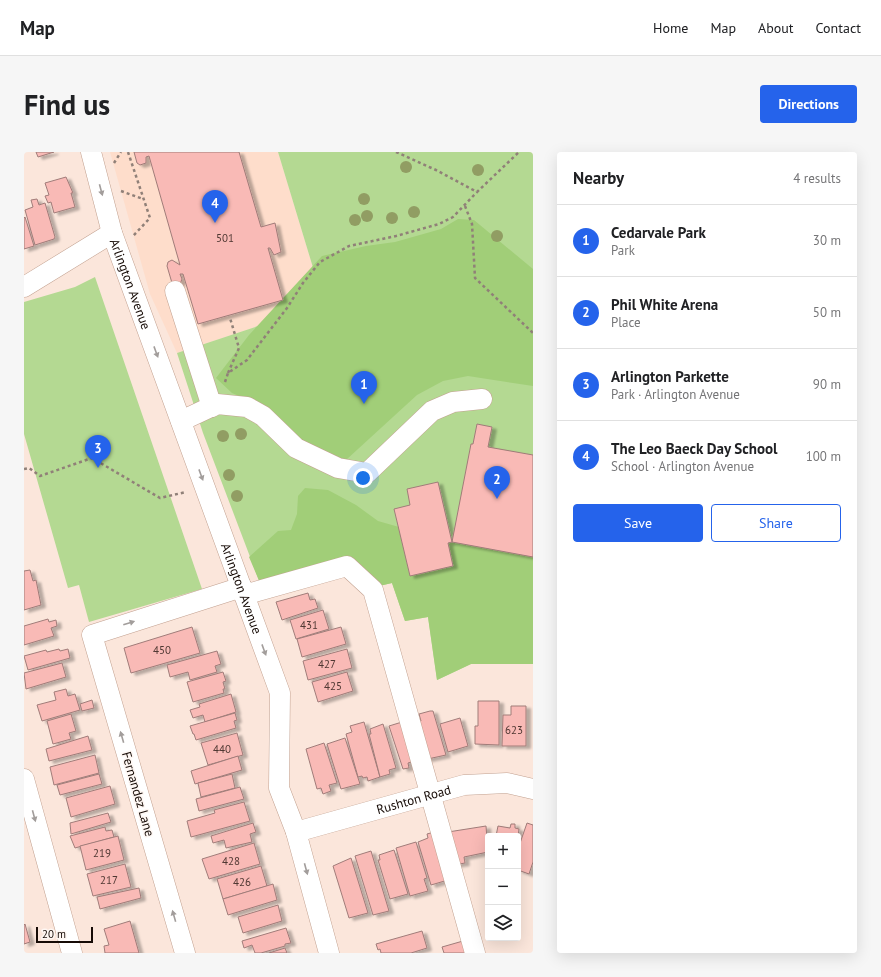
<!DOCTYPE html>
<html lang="en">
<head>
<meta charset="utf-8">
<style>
	body { margin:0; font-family:"PT Sans",sans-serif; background:#f6f6f6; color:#202124 }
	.controls { position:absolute; right:12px; bottom:12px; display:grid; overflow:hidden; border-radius:4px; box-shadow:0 4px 16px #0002 }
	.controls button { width:36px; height:36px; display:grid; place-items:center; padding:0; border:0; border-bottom:1px solid #e0e0e0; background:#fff; color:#202124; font:20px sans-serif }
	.scale { position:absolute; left:12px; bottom:10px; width:57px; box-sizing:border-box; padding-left:4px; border:2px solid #160b06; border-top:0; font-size:11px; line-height:14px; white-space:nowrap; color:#160b06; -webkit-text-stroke:3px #fef7f3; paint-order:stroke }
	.you { position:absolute; left:339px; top:326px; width:14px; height:14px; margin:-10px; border:3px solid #fff; border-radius:50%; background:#1a73e8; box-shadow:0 0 0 6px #1a73e833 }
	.badge { display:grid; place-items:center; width:26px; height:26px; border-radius:50%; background:#2563eb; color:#fff; font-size:13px; font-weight:700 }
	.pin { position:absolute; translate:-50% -33px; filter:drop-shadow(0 1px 2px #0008) }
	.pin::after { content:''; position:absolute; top:21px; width:14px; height:12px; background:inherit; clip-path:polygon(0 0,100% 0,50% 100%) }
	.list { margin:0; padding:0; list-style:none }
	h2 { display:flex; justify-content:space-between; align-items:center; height:52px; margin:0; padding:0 16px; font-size:17px }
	h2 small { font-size:13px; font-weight:400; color:#757577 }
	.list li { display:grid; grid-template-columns:26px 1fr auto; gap:12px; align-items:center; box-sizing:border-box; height:72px; padding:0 16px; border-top:1px solid #e0e0e0 }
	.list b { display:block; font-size:15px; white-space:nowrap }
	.list p { margin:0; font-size:13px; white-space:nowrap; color:#757577 }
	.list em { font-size:13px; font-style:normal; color:#757577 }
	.actions { display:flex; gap:8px; padding:12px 16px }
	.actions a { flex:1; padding:9px 0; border:1px solid #2563eb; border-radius:4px; text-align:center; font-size:14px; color:#2563eb }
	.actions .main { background:#2563eb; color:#fff }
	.icon { flex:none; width:22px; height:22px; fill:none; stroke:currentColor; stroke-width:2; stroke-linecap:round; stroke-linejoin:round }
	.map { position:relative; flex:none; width:509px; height:801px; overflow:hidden; border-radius:4px }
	header { display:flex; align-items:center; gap:24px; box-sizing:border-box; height:56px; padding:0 20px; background:#fff; border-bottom:1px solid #e0e0e0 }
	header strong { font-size:19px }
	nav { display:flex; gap:22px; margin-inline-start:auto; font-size:14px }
	.intro { display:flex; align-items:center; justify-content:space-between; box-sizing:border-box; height:96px; padding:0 24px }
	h1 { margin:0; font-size:28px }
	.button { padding:10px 18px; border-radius:4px; background:#2563eb; color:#fff; font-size:14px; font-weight:700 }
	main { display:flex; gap:24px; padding:0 24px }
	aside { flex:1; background:#fff; border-radius:4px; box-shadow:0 4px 16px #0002 }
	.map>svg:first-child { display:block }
	.built { fill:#feddcb }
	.green { fill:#b4d992 }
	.forest { fill:#a1ce78 }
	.building { fill:#f9bab6; stroke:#a07c79; filter:url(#shadow) }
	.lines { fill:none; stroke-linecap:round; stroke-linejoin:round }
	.minor-casing { stroke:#c2a190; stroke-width:21 }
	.path { stroke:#908078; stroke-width:2.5; stroke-dasharray:3 3; stroke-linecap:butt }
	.minor { stroke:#fff; stroke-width:20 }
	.tree { fill:#919d63 }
	.oneway { fill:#a29d9b }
	.labels { text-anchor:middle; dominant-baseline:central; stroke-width:3; stroke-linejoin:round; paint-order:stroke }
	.number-label { font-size:11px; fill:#4f3732 }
	.street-label { font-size:13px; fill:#160b06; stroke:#fef7f3 }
</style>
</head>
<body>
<header>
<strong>Map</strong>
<nav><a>Home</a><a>Map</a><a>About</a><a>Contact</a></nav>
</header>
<div class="intro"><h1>Find us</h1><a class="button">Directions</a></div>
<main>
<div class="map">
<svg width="509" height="801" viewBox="0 0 509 801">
	<defs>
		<filter id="shadow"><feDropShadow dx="4.5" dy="2.5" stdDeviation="1" flood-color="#0004"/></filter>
	</defs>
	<rect width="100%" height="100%" fill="#fbe6db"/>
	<path class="built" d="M86,0h168l46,152 -147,49 -27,-59z"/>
	<g class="green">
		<path d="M254,0h255v512h-62l-34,16 -9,-63 -23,4 -13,-38 -13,3 -34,-27 -85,24 -57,-150 -26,-80 147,-49z"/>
		<path d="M71,125l107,312 -113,33 -10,-37 -11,3 -44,-154v-132l51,-15z"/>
	</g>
	<g class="forest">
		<path d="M434,67l16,1 59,49v117l-65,-10 -25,5 -26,14 -71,65 -25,-8 -22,-14 -29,-29 -38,-16 -16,-15 33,-43 73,-79 44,-10 29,-4 46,-13z"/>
		<path d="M281,336l23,2 28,15 22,16 21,6 11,49 43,-10 -5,-23 4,-1 81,15v107h-62l-34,16 -9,-63 -23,4 -13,-38 -13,3 -34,-27 -85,24 -11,-26 29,-26 13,-1 6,-16 1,-18z"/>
	</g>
	<g class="building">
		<path d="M12,0h18l-16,5z"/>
		<path d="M110,0h105l22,75 14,-4 6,29 -7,3 -4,-7h-2l15,52 -85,24 -15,-50h-3l2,5 -2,5 -8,-1 -5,-17 1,-4 4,-2 8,5 -31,-109 -3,1v6l-6,2 -3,-2z"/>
		<path d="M42,25l7,16h-2l4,14 -21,6 -3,-11 -3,1 -3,-7 4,-1 -4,-12z"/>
		<path d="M13,47l2,6 6,-2 10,34 -1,2 -19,6 -10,-35 8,-3 -2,-7z"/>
		<path d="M1,65l9,29 -10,3v-31z"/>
		<path d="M453,272l15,3 -4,20 45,8v102l-81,-15 19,-98h2z"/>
		<path d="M414,330l14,60 -4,1 5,23 -43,10 -16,-67 16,-4 -3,-16z"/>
		<path d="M6,418l3,11 3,-1 5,25 -17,5v-39z"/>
		<path d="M284,441l2,7 5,-1 3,9 -36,12 -6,-18z"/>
		<path d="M299,458l6,19 -33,10 -6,-19z"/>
		<path d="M24,467l1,3 7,-2 1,6 -6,2 3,8 -30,9v-19z"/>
		<path d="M168,475l8,26 -69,20 -7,-25z"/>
		<path d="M317,475l5,17 -44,13 -5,-18z"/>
		<path d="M35,497l1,2 8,-2 2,9 -42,12 -4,-14 22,-6 1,2z"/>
		<path d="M323,497l5,19 -44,12 -5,-19z"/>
		<path d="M193,499l4,13 -6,2 2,6 -27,8 -2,-8 -18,5 -3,-12z"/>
		<path d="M38,511l4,14 -40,12 -2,-16z"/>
		<path d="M199,520l3,9 -3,1 2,7h-2l1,4 -31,9 -6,-20z"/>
		<path d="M323,520l6,19 -35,11 -6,-20z"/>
		<path d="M42,537l2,7 7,-2 5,16 -38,11 -5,-16 19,-5 -2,-8z"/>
		<path d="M207,542l5,18 -31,10 -2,-7 -10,3 -3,-8 10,-3 -1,-3z"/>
		<path d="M68,548l2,8 -12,3 -2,-7z"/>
		<path d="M454,549h21v44l-24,-1v-18h3z"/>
		<path d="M487,554h15v40h-24l1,-31h8z"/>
		<path d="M406,559h3l13,44 -23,5 -10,-37 8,-2 -2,-7z"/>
		<path d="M211,561l2,7 -3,1 2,7 -40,12 -2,-6h-1l-3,-8z"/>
		<path d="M47,562l5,17 -7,2 2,6 -18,5 -6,-23z"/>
		<path d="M436,566l8,28 -20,6 -8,-28z"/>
		<path d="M340,570l16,55 -12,4 -1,-4 -4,1 -1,-2 -4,1 -12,-43 6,-2 -2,-6z"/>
		<path d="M378,570l13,39 -7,2 1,5 -6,1 -14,-43z"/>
		<path d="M359,572l13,44 -7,2 1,4 -10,3 -11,-43h2l-1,-5z"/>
		<path d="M213,581l6,22 -35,10 -7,-22z"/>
		<path d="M64,584l4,14 -43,11 -3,-12z"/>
		<path d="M321,586l15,46 -19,5 -14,-45z"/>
		<path d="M300,591l13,40 -8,2 2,6 -8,3 -2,-6 -4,1 -11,-40z"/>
		<path d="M71,603l4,18 -45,12 -4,-18z"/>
		<path d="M214,604l4,14 -47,14 -4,-13z"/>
		<path d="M75,622l3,10 -42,11 -3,-10z"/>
		<path d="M208,622l3,14 -34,9 -3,-14z"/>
		<path d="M86,634l5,18 -44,13 -5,-19z"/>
		<path d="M216,635l4,12 -45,12 -3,-12z"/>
		<path d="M220,650l6,19 -59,16 -4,-16 28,-8 -1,-3z"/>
		<path d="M84,661l3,9 -40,12 -1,-11z"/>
		<path d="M229,671l3,9 -6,2 2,8 -26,6 -2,-8 -11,3 -2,-7z"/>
		<path d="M503,671l6,2v37l-4,12 -11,-4v-21z"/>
		<path d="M487,672h4v4l4,1 -1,7h-22l2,-10 12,2z"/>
		<path d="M462,674l2,26 -24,5 1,6 -11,2 -6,-33z"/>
		<path d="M81,675l1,4 6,-1 2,7 -39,11 -5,-12z"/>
		<path d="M410,680l14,48 -17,5 -13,-43 10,-4 -1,-4z"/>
		<path d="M94,684l6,24 -38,10 -6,-24z"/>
		<path d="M392,690l11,36 -3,1 4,12 -18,5 -14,-48z"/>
		<path d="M230,691l6,21 -51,15 -7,-20z"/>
		<path d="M370,698l14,44 -18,5 -12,-39h2l-1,-5z"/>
		<path d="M347,699l18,60 -16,4 -18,-59z"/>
		<path d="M327,706l17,55 -19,5 -16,-52z"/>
		<path d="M101,712l6,23 -38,9 -6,-22z"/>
		<path d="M237,714l6,20 -44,13 -6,-20z"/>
		<path d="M249,732l4,16 -49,15 -5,-16z"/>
		<path d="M115,736l2,10 -41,11 -3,-12z"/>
		<path d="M254,753l4,16 -39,12 -5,-16z"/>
		<path d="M106,769l9,32h-34l-1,-7 5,-1 -5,-16z"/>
		<path d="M1,772l5,18 -6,2v-19z"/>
		<path d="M262,776l5,15 -6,1v2l-24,7h-6l-3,-8 -8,3 -2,-7z"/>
		<path d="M398,779l5,17 -16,5h-30l-1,-4 -2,1 -2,-6z"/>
		<path d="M439,789l3,12h-22l-2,-6z"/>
		<path d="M261,796l2,5h-18z"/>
	</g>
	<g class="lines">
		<g class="minor-casing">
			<g id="minor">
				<path id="s1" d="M67,0l21,81 168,460 -1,95 17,44 33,121"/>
				<path d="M0,135l88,-54"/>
				<path d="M151,139l37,116"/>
				<path d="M157,269l36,-17 30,3 16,9 33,32 42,20 29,5 65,-62 21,-9 29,-3"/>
				<path d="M220,443l103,-29 26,24 102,363"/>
				<path d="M0,627l48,174"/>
				<path id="s2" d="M272,680l168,-47 43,-2 26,6"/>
				<path d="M161,801l-93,-318 150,-48"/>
			</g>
		</g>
		<g class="path">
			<path d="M104,0l22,66 -17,18"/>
			<path d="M372,0l40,18 41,22 42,-40"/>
			<path d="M90,11l7,-11"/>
			<path d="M97,39l22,8"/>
			<path d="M441,54l7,18 3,54 58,55"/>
			<path d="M204,221l11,-25 -9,-30"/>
			<path d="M201,230l3,-9 19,-13 40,-52 16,-25 17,-21 29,-16 47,-10 43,-12 14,-7 24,-25"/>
			<path d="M0,317l5,-1 11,8 52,-18 68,40 26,-6"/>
		</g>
		<use href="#minor" class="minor"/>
	</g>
	<g class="tree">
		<circle cx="382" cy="15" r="6"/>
		<circle cx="454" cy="18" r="6"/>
		<circle cx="340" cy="47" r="6"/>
		<circle cx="390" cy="60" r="6"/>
		<circle cx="343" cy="64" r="6"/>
		<circle cx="368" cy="66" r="6"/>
		<circle cx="331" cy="68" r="6"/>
		<circle cx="473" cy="84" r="6"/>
		<circle cx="217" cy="282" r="6"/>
		<circle cx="199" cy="284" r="6"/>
		<circle cx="205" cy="323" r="6"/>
		<circle cx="213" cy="344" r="6"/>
	</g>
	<defs><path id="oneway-solid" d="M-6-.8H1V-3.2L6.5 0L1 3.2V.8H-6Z"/></defs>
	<g class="oneway">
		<use href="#oneway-solid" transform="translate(77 38) rotate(75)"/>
		<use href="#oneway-solid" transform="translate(132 200) rotate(70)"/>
		<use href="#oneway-solid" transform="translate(177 323) rotate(70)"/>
		<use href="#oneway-solid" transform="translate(105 471) rotate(-18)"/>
		<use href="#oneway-solid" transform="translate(240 498) rotate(70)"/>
		<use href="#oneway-solid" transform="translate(98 585) rotate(-106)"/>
		<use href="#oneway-solid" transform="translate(10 664) rotate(75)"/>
		<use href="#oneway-solid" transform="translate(282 717) rotate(75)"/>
		<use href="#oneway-solid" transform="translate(150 764) rotate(-106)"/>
	</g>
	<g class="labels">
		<g class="number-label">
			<text x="201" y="86">501</text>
			<text x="285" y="473">431</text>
			<text x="138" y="498">450</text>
			<text x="303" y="512">427</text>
			<text x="309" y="534">425</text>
			<text x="490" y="578">623</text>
			<text x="198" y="597">440</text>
			<text x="78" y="701">219</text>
			<text x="207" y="709">428</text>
			<text x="85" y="728">217</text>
			<text x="218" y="730">426</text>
		</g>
		<g class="street-label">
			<text stroke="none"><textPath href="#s1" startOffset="138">Arlington Avenue</textPath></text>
			<text stroke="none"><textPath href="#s1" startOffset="462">Arlington Avenue</textPath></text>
			<text transform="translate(114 642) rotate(74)">Fernandez Lane</text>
			<text stroke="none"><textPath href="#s2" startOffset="122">Rushton Road</textPath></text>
		</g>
	</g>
</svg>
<div class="controls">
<button>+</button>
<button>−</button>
<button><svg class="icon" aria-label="layers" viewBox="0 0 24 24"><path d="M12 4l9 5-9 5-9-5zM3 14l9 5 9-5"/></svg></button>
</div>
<div class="scale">20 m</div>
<div class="you"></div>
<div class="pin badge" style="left:340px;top:252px">1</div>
<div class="pin badge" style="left:473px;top:347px">2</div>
<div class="pin badge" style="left:74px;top:316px">3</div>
<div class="pin badge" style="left:191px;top:71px">4</div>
</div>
<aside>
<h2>Nearby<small>4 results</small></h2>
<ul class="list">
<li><span class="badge">1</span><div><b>Cedarvale Park</b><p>Park</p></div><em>30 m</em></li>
<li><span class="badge">2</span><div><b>Phil White Arena</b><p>Place</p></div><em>50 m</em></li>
<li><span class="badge">3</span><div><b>Arlington Parkette</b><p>Park · Arlington Avenue</p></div><em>90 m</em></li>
<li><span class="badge">4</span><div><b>The Leo Baeck Day School</b><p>School · Arlington Avenue</p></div><em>100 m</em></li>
</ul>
<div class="actions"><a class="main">Save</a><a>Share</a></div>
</aside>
</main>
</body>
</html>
